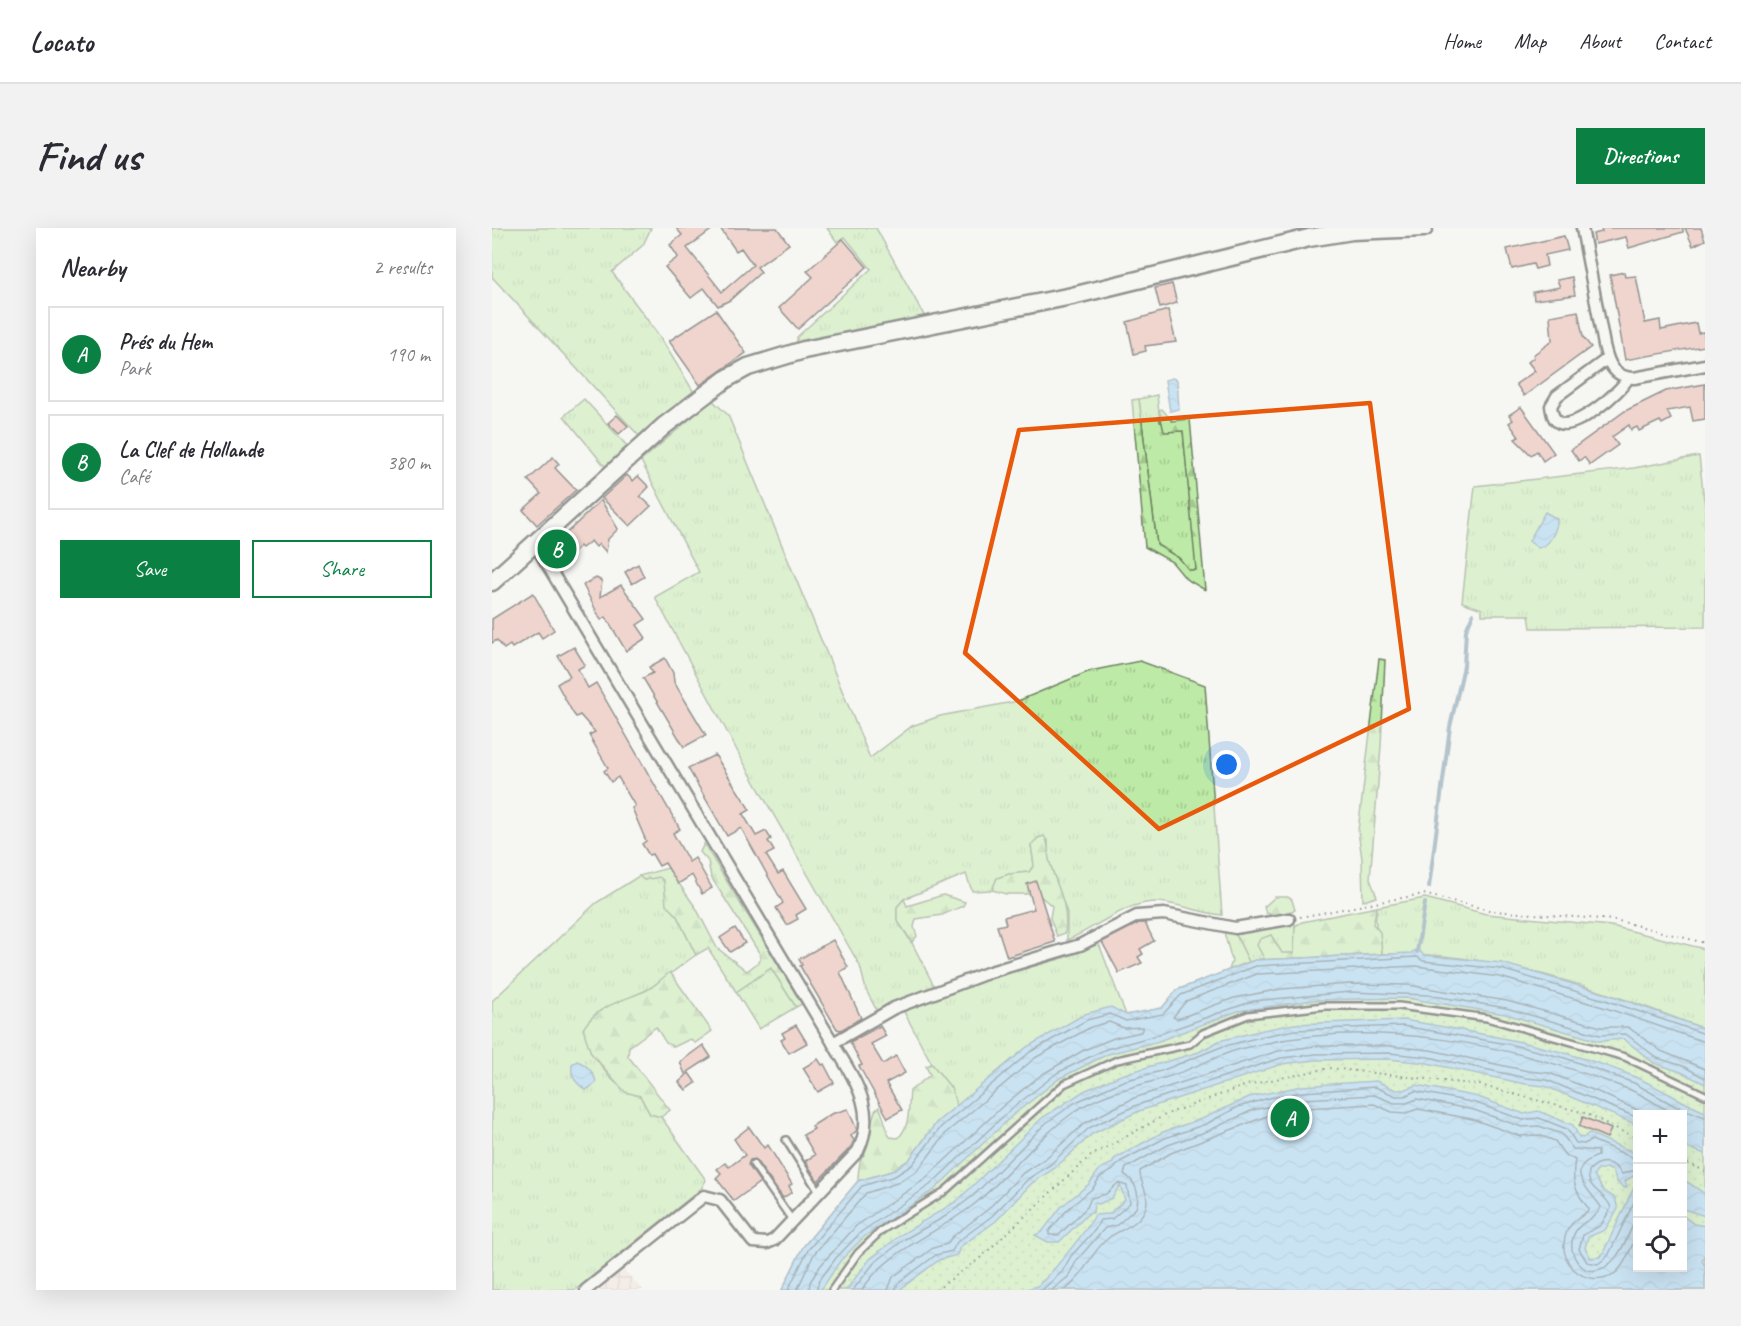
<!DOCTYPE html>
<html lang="en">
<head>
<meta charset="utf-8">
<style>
	body { margin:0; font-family:Caveat,sans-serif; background:#f2f2f3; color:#2b2b33 }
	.controls { position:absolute; right:18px; bottom:18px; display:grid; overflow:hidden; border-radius:0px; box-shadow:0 6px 24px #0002 }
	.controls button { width:54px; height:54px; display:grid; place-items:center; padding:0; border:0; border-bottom:2px solid #e1e1e2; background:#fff; color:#2b2b33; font:30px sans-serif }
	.you { position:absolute; left:735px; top:537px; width:21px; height:21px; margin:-15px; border:4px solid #fff; border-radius:50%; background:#1a73e8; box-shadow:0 0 0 9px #1a73e833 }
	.badge { display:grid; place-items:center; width:39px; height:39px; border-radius:50%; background:#0b8043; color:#fff; font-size:20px; font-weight:700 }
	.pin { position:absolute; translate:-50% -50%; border:3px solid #fff; box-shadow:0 2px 6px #0006 }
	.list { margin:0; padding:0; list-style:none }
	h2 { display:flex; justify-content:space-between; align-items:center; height:78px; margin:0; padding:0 24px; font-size:26px }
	h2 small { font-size:20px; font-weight:400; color:#7c7c81 }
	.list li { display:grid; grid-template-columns:39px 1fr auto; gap:18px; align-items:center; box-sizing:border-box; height:96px; margin:0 12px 12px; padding:0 12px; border:2px solid #e1e1e2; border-radius:0px }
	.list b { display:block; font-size:22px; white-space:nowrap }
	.list p { margin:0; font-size:20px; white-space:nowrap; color:#7c7c81 }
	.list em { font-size:20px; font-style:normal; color:#7c7c81 }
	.actions { display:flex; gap:12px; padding:18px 24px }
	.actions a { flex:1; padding:14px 0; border:2px solid #0b8043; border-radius:0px; text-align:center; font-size:21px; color:#0b8043 }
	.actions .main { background:#0b8043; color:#fff }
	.icon { flex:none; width:33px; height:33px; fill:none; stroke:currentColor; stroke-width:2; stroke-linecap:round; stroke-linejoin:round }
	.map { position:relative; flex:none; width:1213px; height:1062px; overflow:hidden; border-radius:0px }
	header { display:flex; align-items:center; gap:36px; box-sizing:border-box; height:84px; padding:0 30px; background:#fff; border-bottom:2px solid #e1e1e2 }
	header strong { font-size:28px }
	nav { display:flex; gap:33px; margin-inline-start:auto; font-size:21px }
	.intro { display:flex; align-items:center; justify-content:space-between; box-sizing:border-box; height:144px; padding:0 36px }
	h1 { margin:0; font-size:42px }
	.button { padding:15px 27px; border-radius:0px; background:#0b8043; color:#fff; font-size:21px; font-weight:700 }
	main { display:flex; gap:36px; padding:0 36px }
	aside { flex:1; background:#fff; border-radius:0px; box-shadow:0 6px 24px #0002 }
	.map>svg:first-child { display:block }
	.industrial { fill:url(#industrial-grid) }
	.grass { fill:url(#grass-tufts); stroke:#6d8362; stroke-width:1.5 }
	.forest { fill:url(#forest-firs); stroke:#6d8362; stroke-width:1.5 }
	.park { fill:url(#park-dots); stroke:#6d8362; stroke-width:1.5; fill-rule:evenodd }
	.water { fill:url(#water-waves); stroke:#64869d; stroke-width:1.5; fill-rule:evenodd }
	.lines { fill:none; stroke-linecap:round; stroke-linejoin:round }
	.shore { stroke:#4c6372; stroke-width:1.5 }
	.stream { stroke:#64869d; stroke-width:4 }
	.building { fill:#e7aea0; stroke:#1c1c1c; stroke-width:1.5 }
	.lane-casing { stroke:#1c1c1c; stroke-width:10 }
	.street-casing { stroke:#1c1c1c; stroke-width:15 }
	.secondary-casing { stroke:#1c1c1c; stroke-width:21 }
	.path { stroke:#1c1c1c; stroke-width:2; stroke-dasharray:1.5 4.5; stroke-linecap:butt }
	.lane { stroke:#f6f6f2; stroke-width:5 }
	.street { stroke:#f6f6f2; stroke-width:10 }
	.secondary { stroke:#f6f6f2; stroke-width:16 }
	.marked { fill:none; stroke:#e8590c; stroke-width:4.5; stroke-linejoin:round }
</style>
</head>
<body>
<header>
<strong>Locato</strong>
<nav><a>Home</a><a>Map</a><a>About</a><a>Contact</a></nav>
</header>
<div class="intro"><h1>Find us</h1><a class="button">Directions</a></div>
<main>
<aside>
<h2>Nearby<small>2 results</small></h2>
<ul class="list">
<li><span class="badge">A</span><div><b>Prés du Hem</b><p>Park</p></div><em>190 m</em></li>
<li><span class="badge">B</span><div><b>La Clef de Hollande</b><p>Café</p></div><em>380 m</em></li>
</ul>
<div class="actions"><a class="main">Save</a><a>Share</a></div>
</aside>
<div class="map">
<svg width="1213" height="1062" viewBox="0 0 1213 1062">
	<defs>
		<pattern id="industrial-grid" width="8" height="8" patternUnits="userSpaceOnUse" patternTransform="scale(1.5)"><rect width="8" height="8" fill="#f2e0d9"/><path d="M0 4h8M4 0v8" fill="none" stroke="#cfc0ba"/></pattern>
		<pattern id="grass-tufts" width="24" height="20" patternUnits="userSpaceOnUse" patternTransform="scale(1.5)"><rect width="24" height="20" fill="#beeaa7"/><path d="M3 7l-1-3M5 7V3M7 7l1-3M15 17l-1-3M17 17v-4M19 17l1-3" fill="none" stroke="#a3c88f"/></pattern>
		<pattern id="forest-firs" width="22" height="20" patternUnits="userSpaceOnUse" patternTransform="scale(1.5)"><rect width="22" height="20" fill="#beeaa7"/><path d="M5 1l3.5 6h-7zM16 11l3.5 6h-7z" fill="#a3c88f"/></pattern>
		<pattern id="park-dots" width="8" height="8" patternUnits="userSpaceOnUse" patternTransform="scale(1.5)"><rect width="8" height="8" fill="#beeaa7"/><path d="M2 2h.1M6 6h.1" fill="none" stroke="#a3c88f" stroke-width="1.8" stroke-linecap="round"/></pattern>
		<pattern id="water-waves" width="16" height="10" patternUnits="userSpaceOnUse" patternTransform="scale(1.5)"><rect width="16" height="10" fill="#94cdf3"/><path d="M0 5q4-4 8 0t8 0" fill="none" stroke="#7fafd0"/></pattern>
	</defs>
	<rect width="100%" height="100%" fill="#f6f6f2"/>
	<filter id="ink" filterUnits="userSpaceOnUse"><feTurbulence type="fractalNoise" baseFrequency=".0167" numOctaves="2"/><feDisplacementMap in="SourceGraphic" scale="12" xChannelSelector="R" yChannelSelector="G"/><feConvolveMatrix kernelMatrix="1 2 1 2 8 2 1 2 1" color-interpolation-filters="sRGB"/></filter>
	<g filter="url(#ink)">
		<path class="industrial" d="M120,1030l31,32h-68z"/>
		<g class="grass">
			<path d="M0,0h159l-8,17 -31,27 48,65 35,57 -54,44 -149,-161z"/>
			<path d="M335,0h49l50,91 -129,24v-6l74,-68 -26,-32 -8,5z"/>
			<path d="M665,167l3,27 23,8 14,140h-8l-10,-12 -22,-13 -18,-146z"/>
			<path d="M92,171l45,49 -22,21 -43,-53z"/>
			<path d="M220,172l16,15 142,343 42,-32 28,-10 78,-15 72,-30 50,-10 65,24 17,230c-21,-2 -44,-12 -65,-13 -31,-1 -62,27 -90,38v-27l-19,-55v-18l-17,5 3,20 -5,7 -20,2 -12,4 -5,12 -20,1 -6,-17 -62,25 -7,8v13l15,23 23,45 -38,12 -20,11 -11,-21 -6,-24 -120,-210 -85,-159 44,-25 -58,-111z"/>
			<path d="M1207,228l6,53v118l-174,1 -2,-13h-47v-6l-20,-7 13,-116 159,-18z"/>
			<path d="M147,648l5,4 15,-3 5,4 3,24 10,11 19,39c-15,10 -30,23 -46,33 -24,15 -52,14 -66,41 8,27 27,60 56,67l10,18 11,3 45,63 -5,9 -126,101h-83v-289l104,-98z"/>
			<path d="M933,670l61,16 125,12 94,23v80c-103,-39 -211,-79 -323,-75 0,-21 -10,-22 -5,-47z"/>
			<path d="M803,693l-1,32c-10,0 -35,6 -45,9l-15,-31z"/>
			<path d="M607,716l27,71 -99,32 -70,59 -6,-18 -19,-24 -29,-54 90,-33 67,-18z"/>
			<path d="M279,740l25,39 -37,22 -23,-37z"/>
		</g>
		<g class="forest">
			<path d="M647,171l18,146 22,13 10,12h7l-13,-139 -19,1 -5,-22 3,-1 10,12 18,-2 15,171 -19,-11 -14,-17 -27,-15 -13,-147z"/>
			<path d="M887,431l6,1 -4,86 -11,133 7,18 -14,4 -1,-42 -4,-28z"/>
			<path d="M552,608c6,7 3,15 5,23 7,29 20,42 16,74l-8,3 -7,-18 2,-12 -14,-12h-32l-14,-4 5,-12 12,-4 20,-2 5,-7 -3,-20 7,-7z"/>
			<path d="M212,616l98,160 -6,3 -25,-39 -35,24 -28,-44 -12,7 -19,-39 -11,-11 -2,-24 -5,-4 -15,3 -5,-4 29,-8 28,40 21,40 30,23 13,-10v-7l-49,-77 -3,-16 -8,-9z"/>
			<path d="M451,667l22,7 -2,4 -21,9 -26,4 -2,8 3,9 -5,6 -15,-22v-13l7,-8 3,7z"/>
			<path d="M783,669h13l4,3 3,10 -18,5 -11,-2 -2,-6z"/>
			<path d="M885,679l-4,17 7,8 2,22 -117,6 -8,-15 3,-6 11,-4 11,18h12l1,-27 7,-4z"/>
			<path d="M742,703l15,31 -20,8 3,-9 -8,-29z"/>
			<path d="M178,744l42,59 -17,12 -5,-4 -16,8 -8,-4 -10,-16 -27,20 -1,9 42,54 -9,7 -11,-3 -10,-18 -15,-4 -34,-39 -8,-24c14,-24 40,-28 64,-39 8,-4 15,-12 23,-18z"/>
			<path d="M440,836l19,24 6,18 -20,16 -28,38 -17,11 -34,10c0,-23 10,-47 17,-70l4,-4c6,11 6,20 11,30l8,1c13,-12 10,-30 12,-47l20,-16 -4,-9z"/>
		</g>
		<path class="park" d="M839,729l374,73v260h-923l21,-43 55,-66 34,-10 17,-11 28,-38 99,-80 90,-27 36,-7 15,-18 78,-30zM1146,886h44v154h-44z"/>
		<g class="water">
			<path d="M680,150l5,2 2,29 -9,2 -5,-31z"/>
			<path d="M1053,284l12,7c0,11 -7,27 -19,29l-9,-7z"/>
			<path d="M925,721l7,6 78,8 108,32 95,34v55l-24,-12 -27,-9 -30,-24 -25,2 -94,-27 -99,-16 -92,2 -76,11 -82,31 -48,12 -48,24 -47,37 -79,75 -69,46 -25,25 -19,29h-39l21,-43 55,-66 34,-10 17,-11 28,-38 90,-75 58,-33 26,-7 15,8 36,-7 15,-18 78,-30 156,-7z"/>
			<path d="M912,792c78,14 157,26 231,57 24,10 46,25 70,35v42l-22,-8 -1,-32h-44l-1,11 -92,-39 -20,-2 -98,-21 -39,-4 -72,1 -34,4 -143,47 -47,23 -37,34 -23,15 -36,38 -36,26 -3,8 -18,5 -40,30h-53l24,-31 32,-25 55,-33 85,-83 42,-27 37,-16 78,-23 20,-11 44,-11 31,-6z"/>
			<path d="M85,833c9,3 18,12 19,22l-10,7c-10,-7 -16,-13 -14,-26z"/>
			<path d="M884,853l20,9h8l12,-5 62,12 46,17 14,-3 35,14 6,12 4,1 6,-5 41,18 6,4 1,9 -2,10 3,2v92h44l1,-52 11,8 11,2v28l-3,7 3,5v24h-681c4,-2 9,-2 13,-4 10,-6 53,-60 58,-71l14,-1 16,-14 -5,-15 -8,13 -13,6 -5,-1 -1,10h-4l-30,29h-11l-13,-7 7,-3 19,-25 28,-23 11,-15 13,-6 1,-4 49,-27 41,-14 45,-21 53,-11zM1114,940l7,3 4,11 8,6 2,-1 -2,-6 8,-5 4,5 -34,72 -3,4 -9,1 -6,-10 3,-11 17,-7 13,-21 -3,-11 -12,-8 -9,-15 4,-5z"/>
			<path d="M1191,951l22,15v22l-22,-7z"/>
		</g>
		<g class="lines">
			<g class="shore">
				<path d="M1213,814l-99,-34 -106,-31 -84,-11 -159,8 -71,27 -13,16 4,2 57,-21 47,-9 69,-5 58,1 99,16 94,26h27l33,24 44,18"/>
				<path d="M1146,944l-6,-1 -10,3c-8,-12 -22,-17 -33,-3 -4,19 18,22 22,37l-10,17 -18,10 -4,14 8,13 11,2 10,-8 30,-62"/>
				<path d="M296,1062l20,-40 54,-64 33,-10 17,-11 29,-38 89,-75 57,-32 23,-6 16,7 37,-7 18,-19 75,-29 161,-9 6,4 78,8 107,32 97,33"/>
				<path d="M305,1062l17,-36 52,-61 31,-10 20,-12 30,-39 88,-74 56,-31 18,-5 15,6 19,-1 -2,5 -27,6 -30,12 -43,25 -37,30 -79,74 -69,47 -35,39 -11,17 -1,8"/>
				<path d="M324,1062l3,-9 17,-23 25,-26 69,-47 80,-75 47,-37 49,-24 48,-13 99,-35 97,-9 78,3 78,13 94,27 26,-1 31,24 26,8 22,12"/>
				<path d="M361,1062l21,-27 31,-24 41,-23 27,-20 73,-73 30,-21 47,-21 38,-10 60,-24 43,-11 31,-6 108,-4 110,19 52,13 69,25 41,23 30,11"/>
				<path d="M370,1062c27,-42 78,-57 115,-88 35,-30 62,-66 100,-92 30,-20 66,-24 99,-36 23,-8 44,-20 68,-26 127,-32 263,-6 384,41 17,6 31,18 48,25"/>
				<path d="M396,1062l5,-13 40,-29 14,-4 5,-7 35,-27 36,-37 23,-15 39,-35 49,-25 144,-47 38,-5h73l41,4 98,21 21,2 49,19 48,22"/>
				<path d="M403,1062l3,-7 38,-28 16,-4 5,-9 35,-26 36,-37 23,-15 38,-36 48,-23 144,-47 35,-4 73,-1 39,4 98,21 21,2 91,38"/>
				<path d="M550,1062l20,-18 9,-16 24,-26 5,-10 12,-1 18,-16 -3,-17 -9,-3 -12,11 -15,4 -4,9 -28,28h-10v-4l19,-22 25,-21 7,-11 13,-7 7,-8 45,-24 41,-14 32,-17 31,-9 34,-6 72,-5 21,9h9l10,-5 61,12 47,17 16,-2 28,11 9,14 8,1 8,-4 46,20"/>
				<path d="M560,1062l16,-13 9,-17 28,-32 12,-3 19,-17c5,-14 -1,-27 -12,-34l2,-6 42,-23 40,-14 45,-21 51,-11 70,-4 20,8h13l10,-4 57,11 48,17 17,-1 23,8 11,15 25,2v5c-38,13 -6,36 3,51 -7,14 -16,12 -24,22 -10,15 -5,33 10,41 29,6 41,-35 51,-57"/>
				<path d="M573,1062c19,-13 26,-40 46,-54 13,-8 29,-12 35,-29 4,-14 -7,-25 -6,-36l31,-18 101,-39 33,-6 69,-4 18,8 14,1 12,-4 54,10 48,17 19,-1 16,6 9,13 11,6c-4,21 0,32 14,49 -5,8 -17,10 -22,22 -13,30 17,59 47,43 12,-9 17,-28 24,-41"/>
			</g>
			<g class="stream">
				<path d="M937,659l21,-160 14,-61 2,-36 7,-16"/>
				<path d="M925,724l8,-49"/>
			</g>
		</g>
		<g class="building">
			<path d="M184,0h38l-27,20 35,44 31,-27 -12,-17 -5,3 -16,-23h57l12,16 -32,23 4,5 -31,28 -12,6 -14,-18 -13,10 -26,-31 13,-10 -8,-12 12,-10z"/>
			<path d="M1109,0h82v4l-54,16 -3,-11 -31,7 -2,-10 9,-2z"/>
			<path d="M1193,0h16l4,12 -12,6z"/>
			<path d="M1072,8l4,14 -23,5 2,11 -12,3 -2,-5 -21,5 -5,-20z"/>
			<path d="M351,11l24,28 -69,62 -19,-21 34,-31 -6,-6z"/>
			<path d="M1132,44l1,5 11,-1 9,47 15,-3 1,10 35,-7 2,10 6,-1 1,14 -80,14 -15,-85z"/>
			<path d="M1080,49l3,18 -41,5 -1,-8 27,-5 -3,-7z"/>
			<path d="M680,56l5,19 -17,5 -5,-20z"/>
			<path d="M224,82l30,43 -46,32 -31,-44z"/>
			<path d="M676,82l8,32 -31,4 1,5 -12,3 -7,-32z"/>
			<path d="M1086,83l5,26 8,10 -67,49 -8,-12 19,-13 -7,-9 6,-5 -1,-2 19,-14 -2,-25z"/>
			<path d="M1213,156v35l-12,2 -3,-14 -23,4 4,8 -9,5 -2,-3 -21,10 -2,-4 -6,3 -2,-5 -17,12 6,8 -28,20 -6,-8 -5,4 -8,-11 54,-39 41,-20z"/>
			<path d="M1029,179l33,46 -11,8 -6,-10 -6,4 -16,-16 4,-2 -10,-14 4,-3 -4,-5z"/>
			<path d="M125,187l11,11 -9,8 -11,-11z"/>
			<path d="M61,229l6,7 -4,4 21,22 -39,35 -14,-15 18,-16 -13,-14z"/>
			<path d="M135,247l6,6 5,-5 11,11 -9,9 11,10 -21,20 -28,-28z"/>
			<path d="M109,272l17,29 -10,10 -2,13 -7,-8 -3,3 -5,-6 -9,7 -2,-2 -18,17 -9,-14 1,-4z"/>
			<path d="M146,336l6,13 -12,7 -7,-12z"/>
			<path d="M104,350l6,3 -2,16 21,-12 25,34 -9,6 9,13 -20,13 -20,-34 -5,3 -18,-35z"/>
			<path d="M41,365l21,37 -12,8 -4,-6 -26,16 -2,-3 -6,4 -7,-9 -5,3v-24z"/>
			<path d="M82,419l11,18 -7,4 10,19 8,-5 84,146 -7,4 16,29 6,-4 17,30 -10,6 -10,-19 -14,9 -13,-21 -6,3 -7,-12 -3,1 -7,-11 4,-3 -14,-33 3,-2 -17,-29 -7,5 -7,-11 4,-3 -19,-33 6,-3 -15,-17 -4,2 -3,-4 -16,-29 13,-8 -12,-20z"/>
			<path d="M173,430l8,15 1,9 32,53 -22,12 -41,-69 10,-5 -4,-6z"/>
			<path d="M223,527l35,55 -7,4 13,22 10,-5 5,8 -3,2 6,10 -8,4 12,19 5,-3 23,38 -10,6 2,4 -11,6 -11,-17 7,-5 -42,-75 -14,8 -39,-68z"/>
			<path d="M544,653l19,61 -48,15 -10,-31 9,-2 -2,-7 30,-8 -7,-25z"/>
			<path d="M647,695h6l9,18 -14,8 3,5 -5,3 4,6 -23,10 -17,-31z"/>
			<path d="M243,700l10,15 -15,9 -10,-14z"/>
			<path d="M341,712l15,27 -8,5 21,46 -20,12 -4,-1 -37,-63 2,-1 -3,-6z"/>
			<path d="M304,797l11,18 -18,10 -8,-13 4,-2 -3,-5z"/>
			<path d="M388,798l6,10 -15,8 12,20 13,-8 9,17 -19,10 16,27 -14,8 -29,-52 3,-1 -12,-23z"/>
			<path d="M211,817l8,12 -26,17 -5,-12z"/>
			<path d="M326,831l4,6 2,-1 10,19 -16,9 -15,-24z"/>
			<path d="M197,845l7,10 -10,7 -7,-8z"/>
			<path d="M356,881l9,21 -6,6 3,4 -3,7 -33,34 -13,-20 10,-6 -12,-20 11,-6 -2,-3 19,-12z"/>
			<path d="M1091,889l28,12 -4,9 -28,-12z"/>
			<path d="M257,899l15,21 4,-3 24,39 -3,2 3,6 -9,6 -28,-39 -5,1 -2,5 12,17 -26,19 -18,-23 5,-5 -4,-4 8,-6 4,4 16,-12 -11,-16z"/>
		</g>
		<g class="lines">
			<g class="lane-casing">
				<g id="lane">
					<path d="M294,912l34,54"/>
					<path d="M261,936l39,56"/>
					<path d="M340,1062l26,-37 24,-23 63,-39 119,-107 53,-24 73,-16 13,-11 45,-18 76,-9h75l88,12 138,39 80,38"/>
				</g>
			</g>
			<g class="street-casing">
				<g id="street">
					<path d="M1090,0l22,117c4,18 9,32 30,33l71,-13"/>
					<path d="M1115,131l-50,37 -6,10c1,7 2,14 9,17 15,7 61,-31 68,-45"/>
					<path d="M43,316l298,499c20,35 45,66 25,108l-84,89 -7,3 -14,-1 -33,-42 -16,-4 -118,94"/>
					<path d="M341,815l61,-35 96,-36 90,-27 57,-29 27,-2 71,14 54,-9"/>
				</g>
			</g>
			<g class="secondary-casing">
				<path id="secondary" d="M0,354l172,-156 62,-47 22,-12 56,-17 268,-54 237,-58 43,-7 72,-3"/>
			</g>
			<g class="path">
				<path d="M808,689l123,-23 70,17 122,9 90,23"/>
				<path d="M1190,933l23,10"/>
				<path d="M444,1062l43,-31 110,-102 78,-43 80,-29 83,-17 150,17 105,28 53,26"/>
			</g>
			<use href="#lane" class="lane"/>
			<use href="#street" class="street"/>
			<use href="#secondary" class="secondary"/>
		</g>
	</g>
	<path d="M0 0H1213V1062H0ZM878,175l39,306 -250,120 -194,-176 54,-223z" fill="#f6f6f2" fill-opacity=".55" fill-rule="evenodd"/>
	<path class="marked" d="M878,175l39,306 -250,120 -194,-176 54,-223z"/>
</svg>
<div class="controls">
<button>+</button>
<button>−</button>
<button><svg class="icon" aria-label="locate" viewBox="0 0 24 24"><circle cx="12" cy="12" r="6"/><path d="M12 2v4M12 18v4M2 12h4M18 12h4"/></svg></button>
</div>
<div class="you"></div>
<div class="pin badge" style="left:798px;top:890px">A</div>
<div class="pin badge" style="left:65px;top:321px">B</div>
</div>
</main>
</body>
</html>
